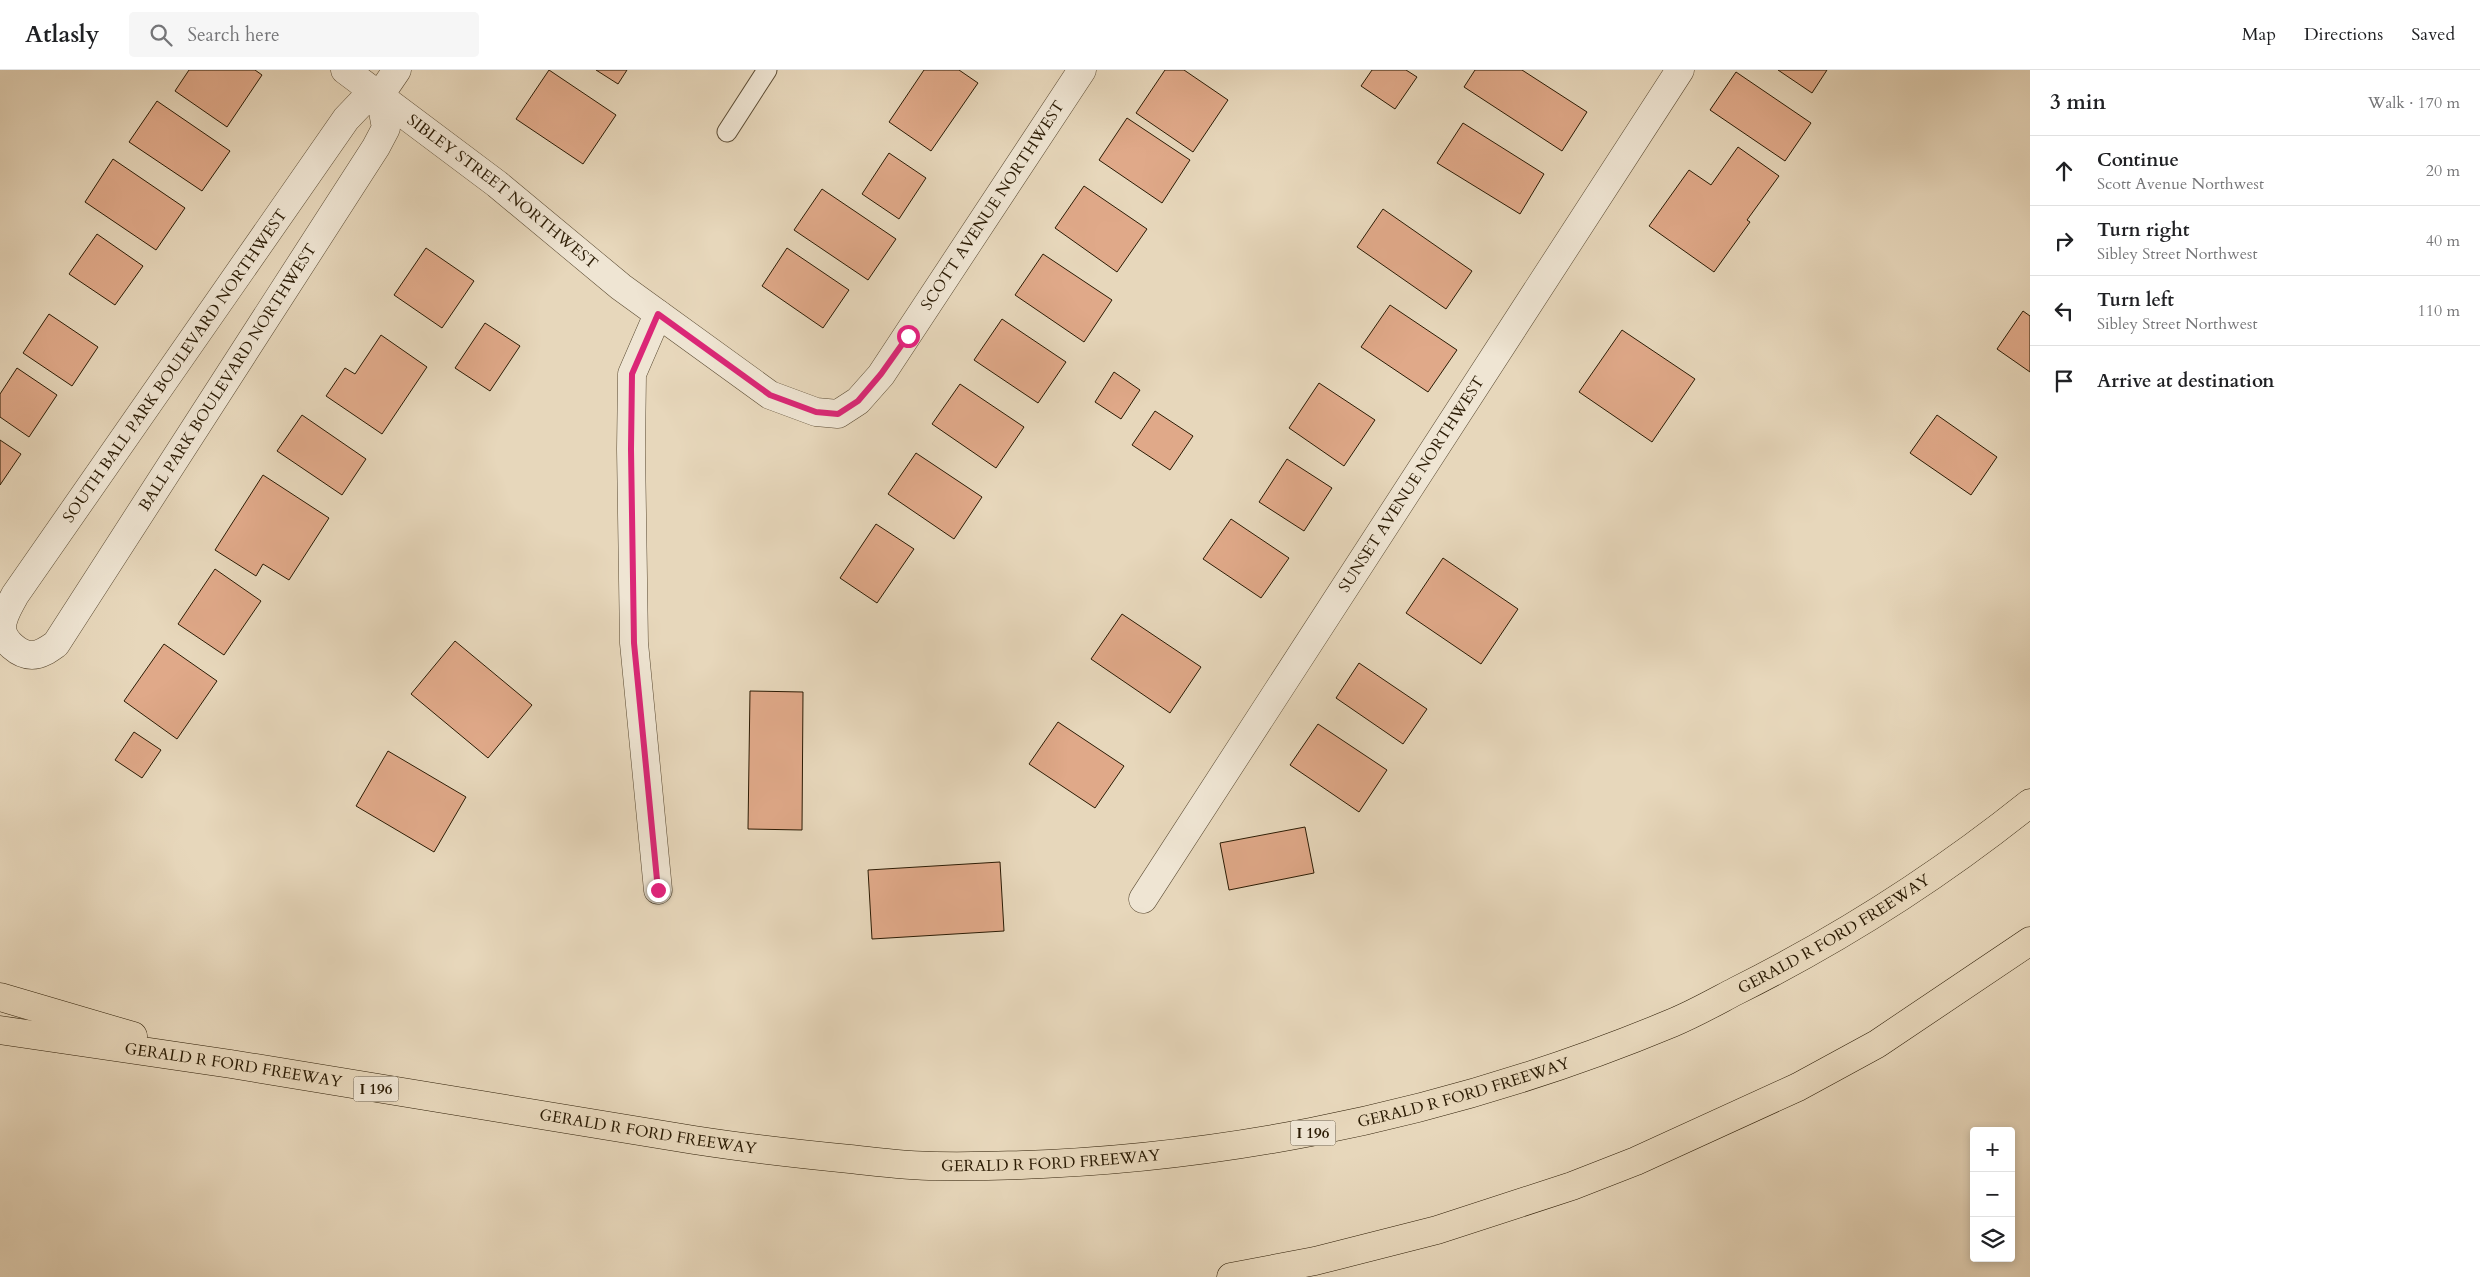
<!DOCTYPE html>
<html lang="en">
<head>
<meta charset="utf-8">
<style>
	body { margin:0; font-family:Cardo,serif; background:#f6f6f6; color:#202124 }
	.controls { position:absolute; right:15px; bottom:15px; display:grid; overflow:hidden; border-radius:5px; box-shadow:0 2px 8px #0003 }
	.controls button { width:45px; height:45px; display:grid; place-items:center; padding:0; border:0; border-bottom:1px solid #e0e0e0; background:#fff; color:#202124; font:25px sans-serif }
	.stop { position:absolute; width:15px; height:15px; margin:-11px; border:4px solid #db2777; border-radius:50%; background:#fff }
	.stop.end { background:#db2777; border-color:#fff; box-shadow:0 1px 5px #0008 }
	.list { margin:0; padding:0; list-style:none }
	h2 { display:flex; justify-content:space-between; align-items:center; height:65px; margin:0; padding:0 20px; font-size:21px }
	h2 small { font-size:16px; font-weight:400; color:#757577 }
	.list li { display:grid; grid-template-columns:32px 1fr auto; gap:15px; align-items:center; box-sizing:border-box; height:70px; padding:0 20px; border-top:1px solid #e0e0e0 }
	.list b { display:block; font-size:19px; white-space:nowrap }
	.list p { margin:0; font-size:16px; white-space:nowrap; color:#757577 }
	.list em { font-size:16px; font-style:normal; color:#757577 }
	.icon { flex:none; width:28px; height:28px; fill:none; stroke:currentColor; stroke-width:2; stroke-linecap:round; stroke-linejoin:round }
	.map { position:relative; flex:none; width:2030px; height:1207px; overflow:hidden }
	header { display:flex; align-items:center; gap:30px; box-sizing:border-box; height:70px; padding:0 25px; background:#fff; border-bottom:1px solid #e0e0e0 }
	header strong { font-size:24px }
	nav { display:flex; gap:28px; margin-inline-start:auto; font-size:18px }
	.search { width:350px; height:45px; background:#f6f6f6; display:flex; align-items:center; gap:12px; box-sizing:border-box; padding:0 18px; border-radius:5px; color:#757577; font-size:19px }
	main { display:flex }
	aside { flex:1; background:#fff }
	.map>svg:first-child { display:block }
	.building { fill:#e0a989; stroke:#2b1b04 }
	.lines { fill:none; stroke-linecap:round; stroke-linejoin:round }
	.service-casing { stroke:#5a4a32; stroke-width:21 }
	.minor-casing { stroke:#5a4a32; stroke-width:29 }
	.motorway-casing { stroke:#2b1b04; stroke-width:29 }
	.service { stroke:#efe5d3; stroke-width:19 }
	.minor { stroke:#efe5d3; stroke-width:28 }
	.motorway { stroke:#e7d7bb; stroke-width:28 }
	.route { stroke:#db2777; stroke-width:6 }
	.labels { text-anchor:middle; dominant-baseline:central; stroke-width:5; stroke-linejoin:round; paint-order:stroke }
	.shield { fill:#efe5d3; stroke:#665842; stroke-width:1 }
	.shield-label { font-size:15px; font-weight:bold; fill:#2b1b04 }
	.street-label { font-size:16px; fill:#2b1b04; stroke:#efe5d3 }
</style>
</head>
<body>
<header>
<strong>Atlasly</strong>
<div class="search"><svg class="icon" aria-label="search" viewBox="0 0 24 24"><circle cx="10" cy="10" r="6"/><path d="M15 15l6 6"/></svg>Search here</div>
<nav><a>Map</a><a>Directions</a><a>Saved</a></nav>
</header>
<main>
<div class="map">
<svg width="2030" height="1207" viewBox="0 0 2030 1207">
	<rect width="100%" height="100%" fill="#e7d7bb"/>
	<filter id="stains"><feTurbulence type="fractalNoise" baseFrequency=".004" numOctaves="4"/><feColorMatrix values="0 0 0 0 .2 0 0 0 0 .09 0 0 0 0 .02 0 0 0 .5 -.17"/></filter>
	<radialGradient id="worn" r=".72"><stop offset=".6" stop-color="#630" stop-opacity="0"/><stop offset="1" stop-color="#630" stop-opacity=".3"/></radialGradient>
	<g class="building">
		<path d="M189,0h66l7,5 -35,52 -52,-36z"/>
		<path d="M549,0l67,45 -33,49 -67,-45z"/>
		<path d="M596,0h31l-9,14z"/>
		<path d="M924,0h35l19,13 -47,68 -42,-29z"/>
		<path d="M1165,0h19l44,30 -35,52 -57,-39z"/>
		<path d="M1372,0h34l11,7 -22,32 -34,-23z"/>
		<path d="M1475,0h47l65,42 -25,39 -98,-64z"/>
		<path d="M1778,0h49l-15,23z"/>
		<path d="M1736,2l75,51 -26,38 -75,-51z"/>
		<path d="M157,31l73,50 -28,40 -73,-49z"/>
		<path d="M1127,48l63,42 -28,43 -63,-43z"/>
		<path d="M1463,53l81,51 -24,40 -83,-51z"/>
		<path d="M1738,77l41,29 -32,44 3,2 -36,50 -65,-46 40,-56 22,15z"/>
		<path d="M889,83l37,25 -27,41 -37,-25z"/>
		<path d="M113,89l72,49 -29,42 -71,-48z"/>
		<path d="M1084,116l63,43 -30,43 -62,-44z"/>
		<path d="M822,119l74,50 -28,41 -74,-50z"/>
		<path d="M1383,139l89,62 -26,38 -89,-62z"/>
		<path d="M97,164l46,32 -28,39 -46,-31z"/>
		<path d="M426,178l48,33 -32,47 -48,-33z"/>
		<path d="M787,178l62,42 -26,38 -61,-42z"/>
		<path d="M1043,184l69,46 -28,42 -69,-47z"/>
		<path d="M1390,235l67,45 -29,42 -67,-45z"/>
		<path d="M2023,241l7,5v56l-33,-23z"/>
		<path d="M49,244l49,33 -26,39 -49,-33z"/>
		<path d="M1002,249l64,43 -28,41 -64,-43z"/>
		<path d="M485,253l35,23 -30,45 -35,-23z"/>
		<path d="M1622,260l73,49 -43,63 -73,-50z"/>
		<path d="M381,265l46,32 -45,67 -56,-38 19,-28 10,6z"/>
		<path d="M17,298l40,27 -28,42 -29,-20v-23z"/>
		<path d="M1114,302l26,18 -19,29 -26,-17z"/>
		<path d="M1319,313l56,37 -31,46 -55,-38z"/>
		<path d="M960,314l64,43 -28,41 -64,-44z"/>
		<path d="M1155,341l38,25 -23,34 -38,-25z"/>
		<path d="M302,345l64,44 -24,36 -65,-44z"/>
		<path d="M1937,345l60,42 -26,38 -61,-42z"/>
		<path d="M0,370l21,14 -21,31z"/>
		<path d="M916,383l66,44 -28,42 -66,-45z"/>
		<path d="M1287,389l45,29 -28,43 -45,-29z"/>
		<path d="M263,405l66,43 -40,62 -26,-16 -7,12 -41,-26z"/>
		<path d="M1231,449l58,39 -28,40 -58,-39z"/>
		<path d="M876,454l38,25 -37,54 -37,-25z"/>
		<path d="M1443,488l75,51 -37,55 -75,-51z"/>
		<path d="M215,499l46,32 -37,54 -46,-31z"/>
		<path d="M1122,544l79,53 -31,46 -79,-54z"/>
		<path d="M455,571l77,64 -44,53 -77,-64z"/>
		<path d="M164,574l53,37 -40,58 -53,-38z"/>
		<path d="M1359,593l68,46 -24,35 -67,-46z"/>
		<path d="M750,621l53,1 -1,138 -54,-1z"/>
		<path d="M1058,652l66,44 -29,42 -66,-44z"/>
		<path d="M1318,654l69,46 -28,42 -69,-47z"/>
		<path d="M134,662l27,18 -19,28 -27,-18z"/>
		<path d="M388,681l78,46 -32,55 -78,-46z"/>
		<path d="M1305,757l9,46 -85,17 -9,-47z"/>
		<path d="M1000,792l4,69 -132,8 -4,-69z"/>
	</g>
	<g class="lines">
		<g class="service-casing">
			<path id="service" d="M727,62l40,-62"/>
		</g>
		<g class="minor-casing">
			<g id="minor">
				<path id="s1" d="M345,0l152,114 124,103 149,108 46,17 22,2 20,-13 23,-26 201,-305"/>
				<path id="s2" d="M380,25l-15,4 -19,20 -331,476c-5,10 -13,21 -13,33 1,13 17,27 30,27 9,0 17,-6 24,-11l320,-497 10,-19 -6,-33 17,-25"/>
				<path d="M658,820l-24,-247 -3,-194 1,-75 26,-60"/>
				<path id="s3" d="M1143,829l537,-829"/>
			</g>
		</g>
		<g class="motorway-casing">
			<g id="motorway">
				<path d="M0,927l133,39"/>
				<path id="s4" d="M0,960l231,34 463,76c52,8 104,14 156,19 28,3 57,7 85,7 253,3 504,-46 737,-143 22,-9 43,-21 64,-32 104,-52 203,-115 294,-188"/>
				<path d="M1231,1207l84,-16 122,-31 135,-44 64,-25 162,-74 79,-43 153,-103"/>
			</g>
		</g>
		<use href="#service" class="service"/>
		<use href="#minor" class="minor"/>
		<use href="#motorway" class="motorway"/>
	</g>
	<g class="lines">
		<path class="route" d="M658,820l-24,-247 -3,-194 1,-75 26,-60 112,81 46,17 22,2 20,-13 23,-27 27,-38"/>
	</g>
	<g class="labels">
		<g class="shield">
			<rect x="353.5" y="1006.5" width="45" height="25" rx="4"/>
			<rect x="1290.5" y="1050.5" width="45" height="25" rx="4"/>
		</g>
		<g class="shield-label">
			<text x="376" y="1019">I 196</text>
			<text x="1313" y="1063">I 196</text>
		</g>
		<g class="street-label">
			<text stroke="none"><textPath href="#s1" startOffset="199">SIBLEY STREET NORTHWEST</textPath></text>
			<text stroke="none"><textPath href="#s1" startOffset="868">SCOTT AVENUE NORTHWEST</textPath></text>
			<text transform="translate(175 296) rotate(-55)">SOUTH BALL PARK BOULEVARD NORTHWEST</text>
			<text stroke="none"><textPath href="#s2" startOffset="1046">BALL PARK BOULEVARD NORTHWEST</textPath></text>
			<text stroke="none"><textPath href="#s3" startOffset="494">SUNSET AVENUE NORTHWEST</textPath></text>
			<text stroke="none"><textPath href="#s4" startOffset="1886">GERALD R FORD FREEWAY</textPath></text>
			<text stroke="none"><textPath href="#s4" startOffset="236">GERALD R FORD FREEWAY</textPath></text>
			<text stroke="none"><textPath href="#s4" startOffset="1481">GERALD R FORD FREEWAY</textPath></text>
			<text stroke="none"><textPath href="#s4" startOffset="656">GERALD R FORD FREEWAY</textPath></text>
			<text stroke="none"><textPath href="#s4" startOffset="1061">GERALD R FORD FREEWAY</textPath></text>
		</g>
	</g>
	<rect width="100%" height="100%" filter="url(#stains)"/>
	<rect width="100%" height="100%" fill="url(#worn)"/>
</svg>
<div class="controls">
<button>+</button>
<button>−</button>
<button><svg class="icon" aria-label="layers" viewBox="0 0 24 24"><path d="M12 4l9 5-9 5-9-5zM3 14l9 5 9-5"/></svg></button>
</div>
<div class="stop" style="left:908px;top:266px"></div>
<div class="stop end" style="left:658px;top:820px"></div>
</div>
<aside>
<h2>3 min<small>Walk · 170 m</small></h2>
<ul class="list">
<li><svg class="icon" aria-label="ahead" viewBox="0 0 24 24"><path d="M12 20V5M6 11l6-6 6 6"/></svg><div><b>Continue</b><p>Scott Avenue Northwest</p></div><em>20 m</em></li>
<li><svg class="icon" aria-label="right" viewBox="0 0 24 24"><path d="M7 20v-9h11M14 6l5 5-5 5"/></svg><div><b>Turn right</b><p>Sibley Street Northwest</p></div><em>40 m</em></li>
<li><svg class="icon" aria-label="left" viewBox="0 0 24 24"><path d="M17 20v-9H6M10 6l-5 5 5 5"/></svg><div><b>Turn left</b><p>Sibley Street Northwest</p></div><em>110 m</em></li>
<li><svg class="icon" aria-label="arrive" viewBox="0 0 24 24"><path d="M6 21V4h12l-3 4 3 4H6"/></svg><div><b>Arrive at destination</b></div></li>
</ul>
</aside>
</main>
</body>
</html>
